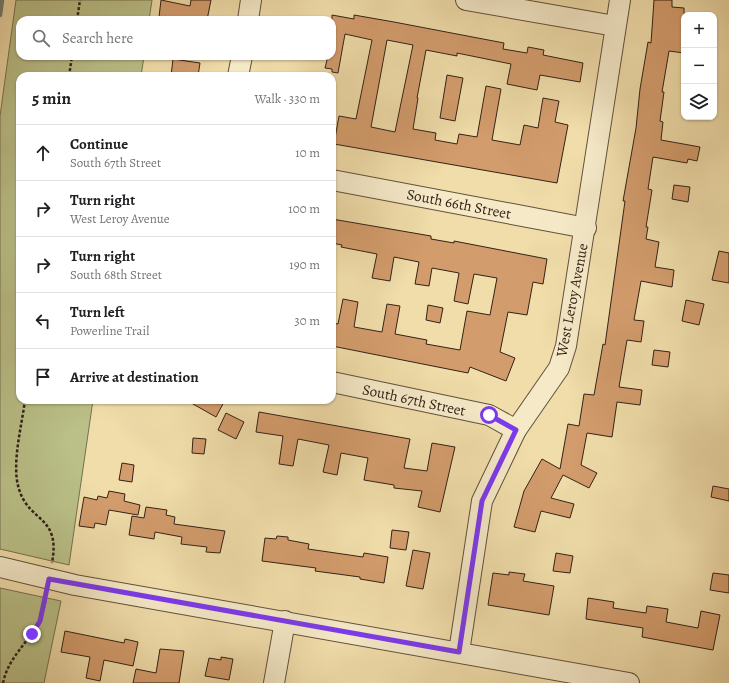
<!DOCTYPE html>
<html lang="en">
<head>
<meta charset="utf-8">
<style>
	body { margin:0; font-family:Alegreya,serif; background:#f2f2f2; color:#202124 }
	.controls { position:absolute; right:12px; top:12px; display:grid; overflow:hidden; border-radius:8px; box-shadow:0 1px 3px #0004 }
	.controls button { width:36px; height:36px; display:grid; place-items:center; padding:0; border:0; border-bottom:1px solid #e0e0e0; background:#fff; color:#202124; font:20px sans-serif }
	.stop { position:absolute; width:12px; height:12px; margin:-9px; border:3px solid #7c3aed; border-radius:50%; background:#fff }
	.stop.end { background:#7c3aed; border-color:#fff; box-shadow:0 1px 4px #0008 }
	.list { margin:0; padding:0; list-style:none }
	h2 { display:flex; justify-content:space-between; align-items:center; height:52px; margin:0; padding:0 16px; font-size:17px }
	h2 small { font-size:13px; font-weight:400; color:#757577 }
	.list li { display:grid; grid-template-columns:26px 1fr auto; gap:12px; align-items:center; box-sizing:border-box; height:56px; padding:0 16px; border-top:1px solid #e0e0e0 }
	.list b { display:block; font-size:15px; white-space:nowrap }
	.list p { margin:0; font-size:13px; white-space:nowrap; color:#757577 }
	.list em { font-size:13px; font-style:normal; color:#757577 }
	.icon { flex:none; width:22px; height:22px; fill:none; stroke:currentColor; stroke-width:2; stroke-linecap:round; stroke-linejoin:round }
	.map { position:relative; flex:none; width:729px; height:683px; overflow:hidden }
	.search { position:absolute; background:#fff; box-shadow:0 1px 3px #0004; left:16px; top:16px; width:320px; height:44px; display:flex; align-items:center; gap:10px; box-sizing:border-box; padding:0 14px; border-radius:12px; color:#757577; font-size:15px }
	.panel { position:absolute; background:#fff; box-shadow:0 1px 3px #0004; left:16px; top:72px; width:320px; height:332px; border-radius:12px }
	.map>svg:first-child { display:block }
	.green { fill:#bac088; stroke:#767150 }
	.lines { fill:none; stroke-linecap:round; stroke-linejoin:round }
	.stream { stroke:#737d73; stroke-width:4.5 }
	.building { fill:#d39c6c; stroke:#332217; fill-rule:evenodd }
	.minor-casing { stroke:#62513c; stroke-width:22 }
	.path { stroke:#332217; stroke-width:2.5; stroke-dasharray:3 2; stroke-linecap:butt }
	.minor { stroke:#f5e9c8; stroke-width:20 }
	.route { stroke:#7c3aed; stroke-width:5 }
	.labels { text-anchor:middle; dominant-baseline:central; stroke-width:3.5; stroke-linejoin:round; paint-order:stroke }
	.street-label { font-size:15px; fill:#332217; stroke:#f5e9c8 }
</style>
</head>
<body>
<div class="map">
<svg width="729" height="683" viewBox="0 0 729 683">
	<rect width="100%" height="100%" fill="#f0ddaa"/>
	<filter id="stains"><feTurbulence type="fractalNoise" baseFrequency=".005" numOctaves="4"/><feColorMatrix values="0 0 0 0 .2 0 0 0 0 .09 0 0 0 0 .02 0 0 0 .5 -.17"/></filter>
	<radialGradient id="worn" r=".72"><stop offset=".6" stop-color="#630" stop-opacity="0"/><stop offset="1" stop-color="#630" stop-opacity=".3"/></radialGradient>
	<g class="green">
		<path d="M16,0h136l-3,20h-129v36h124l-3,20h-121v324h73l-24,165 -69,-16v-433z"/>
		<path d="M0,588l61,13 -17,82h-44z"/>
	</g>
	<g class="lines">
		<path class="stream" d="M0,15l2,-15"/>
	</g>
	<g class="building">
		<path d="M161,0l29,6 1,-6h20l-4,20h-32l-16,-3z"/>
		<path d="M654,0h18v7l12,1v45l-15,-2 -7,41h2l-4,29 3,1 -2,18 39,7 -3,14 -9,-2 -1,4 -34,-6 -5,32 4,1 -6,37h2l-2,12 13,3 -4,25 19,3 -2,17 -31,-6 -7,39 10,1 -3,21 -14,-2 -8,47 23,3 -2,15 -23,-3 -5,35 -25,-4 -6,32 16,8 -8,15 -26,-13 -12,23 23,6 -4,14 -29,-7 -6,21 -21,-5 10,-36 18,-32 18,10 8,-45 11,2 5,-32 10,1 9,-51 2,1 20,-144h-2l13,-73 4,-39 8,-47 3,1z"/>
		<path d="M332,15l22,4v-4l40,7 110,21 -1,6 24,4 1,-6 16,3 -1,5 40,8 -3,19 -40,-7 -3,15 -30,-6 4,-20 -54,-11v3l-31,-6 -9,48h1l-5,31 23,4 -1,7 22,4 2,-10 18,3 9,-51 15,3 -9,51 28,5 4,-20 14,3 5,-30 16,3 -4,21 13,3 -11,58 -223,-39 5,-28 17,3 16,-79 -27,-6 -7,39 -6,-1v-3l-7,-1 3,-12h4zM387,40l26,5 -18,87 -24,-5z"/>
		<path d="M173,59l27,4 -2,13h-27z"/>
		<path d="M447,75l16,3 -8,43 -15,-3z"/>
		<path d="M674,185l16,2 -2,15 -16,-3z"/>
		<path d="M332,219l99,17v3l23,4v-2l93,18 -4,25 -10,-2 -6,33 -19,-3 -8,40 15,6 -9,23 -36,-14 -2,6 -136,-27v-23l6,1 5,-25 15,3 -4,25 28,5 5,-28 13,2 -5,28 32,6 -1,4 34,6 7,-39 23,4 7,-37 -23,-4 -6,30 -14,-3 5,-28 -27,-5 -3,18 -14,-2 4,-22 -25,-5 -4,24 -18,-3 5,-24 -36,-7 1,-2 -10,-2z"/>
		<path d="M719,251l10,2v30l-17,-3z"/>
		<path d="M686,300l18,4 -5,21 -17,-4z"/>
		<path d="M428,305l15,3 -3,15 -14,-3z"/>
		<path d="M654,350l16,2 -2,15 -16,-2z"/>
		<path d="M186,400h39l-9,17z"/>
		<path d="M259,412l151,27 -6,29 23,3 5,-28 23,4 -15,65 -22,-5 4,-16 -28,-3v-3l-30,-5 4,-22 -27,-5 -4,22 -14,-3 6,-27 -31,-6 -5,27 -14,-2 4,-28 -27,-4z"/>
		<path d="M226,413l18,9 -8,17 -18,-9z"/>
		<path d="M193,438l13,1 -2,15 -12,-1z"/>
		<path d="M122,463l12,2 -2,17 -13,-2z"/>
		<path d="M713,486l16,3v12l-18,-4z"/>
		<path d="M109,491l16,3 -1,7 16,4 -2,10 -29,-5 -3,15 -11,-2 -1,5 -15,-2 5,-29 13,3 1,-4 9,2z"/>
		<path d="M146,507l21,3 -1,5 9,2 -1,7 51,7 -5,22 -14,-1 1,-5 -26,-3 1,-7 -27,-5 -1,7 -25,-4 3,-19 12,2z"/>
		<path d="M392,530l17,2 -3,18 -16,-2z"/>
		<path d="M277,536l11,1v3l21,4 -1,5 55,8 1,-4 24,4 -4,26 -24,-4v-2l-45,-6 1,-3 -54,-7 3,-23 11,1z"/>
		<path d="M413,550l17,3 -7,36 -17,-3z"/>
		<path d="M556,553l17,3 -3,17 -17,-2z"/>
		<path d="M509,572l16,2 -2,7 31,5 -5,29 -61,-10 5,-32 16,2z"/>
		<path d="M713,573l16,2v18l-19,-3z"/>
		<path d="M588,598l26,4 -1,6 33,5 1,-7 21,3 -2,13 32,6 3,-17 19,4 -7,35 -71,-13 1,-9 -57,-9z"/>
		<path d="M65,631l59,12 1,-4 13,3 -5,24 -29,-6 -4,21 -14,-3 4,-21 -29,-5z"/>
		<path d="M160,649l24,2 -5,32h-46l3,-14 20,4z"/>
		<path d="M221,657l12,2 -4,21 -24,-4 4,-18 12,2z"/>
	</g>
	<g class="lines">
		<g class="minor-casing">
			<g id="minor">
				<path d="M466,0l149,26"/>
				<path d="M248,20l3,-20"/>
				<path d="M238,76l4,-20"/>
				<path d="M332,180l254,48"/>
				<path d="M332,382l157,33 27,15"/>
				<path d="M0,567l75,18 554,98"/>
				<path d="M459,652l23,-151 34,-71 43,-62 7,-22 54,-346"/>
				<path d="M274,683l11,-62"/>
			</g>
		</g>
		<g class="path">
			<path d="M77,20l3,-20"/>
			<path d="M69,76l3,-20"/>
			<path d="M25,400c-3,25 -14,65 -6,89 10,34 42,26 33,74"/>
			<path d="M3,683c5,-25 24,-39 36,-61 4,-8 6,-18 7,-27"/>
		</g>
		<use href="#minor" class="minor"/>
	</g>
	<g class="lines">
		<path class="route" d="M32,634l8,-13 9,-42 410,73 23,-151 34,-71 -27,-15"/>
	</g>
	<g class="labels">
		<g class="street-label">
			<text transform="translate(459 204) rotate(11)">South 66th Street</text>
			<text transform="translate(572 300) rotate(-79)">West Leroy Avenue</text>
			<text transform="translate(414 400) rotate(12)">South 67th Street</text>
		</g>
	</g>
	<rect width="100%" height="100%" filter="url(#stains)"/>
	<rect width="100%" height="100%" fill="url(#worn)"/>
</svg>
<div class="controls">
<button>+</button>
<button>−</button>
<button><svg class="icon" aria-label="layers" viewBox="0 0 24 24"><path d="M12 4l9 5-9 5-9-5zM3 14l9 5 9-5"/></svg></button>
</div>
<div class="stop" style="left:489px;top:415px"></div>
<div class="stop end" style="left:32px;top:634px"></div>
<div class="search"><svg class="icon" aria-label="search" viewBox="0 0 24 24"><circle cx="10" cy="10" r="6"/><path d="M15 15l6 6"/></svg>Search here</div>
<section class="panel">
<h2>5 min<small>Walk · 330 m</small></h2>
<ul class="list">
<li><svg class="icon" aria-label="ahead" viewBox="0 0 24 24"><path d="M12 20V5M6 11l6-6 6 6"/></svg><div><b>Continue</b><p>South 67th Street</p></div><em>10 m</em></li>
<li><svg class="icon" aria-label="right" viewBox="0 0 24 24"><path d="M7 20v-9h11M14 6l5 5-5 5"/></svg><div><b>Turn right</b><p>West Leroy Avenue</p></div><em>100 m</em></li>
<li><svg class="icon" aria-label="right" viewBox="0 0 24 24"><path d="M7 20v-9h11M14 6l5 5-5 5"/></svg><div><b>Turn right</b><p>South 68th Street</p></div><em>190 m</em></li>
<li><svg class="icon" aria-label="left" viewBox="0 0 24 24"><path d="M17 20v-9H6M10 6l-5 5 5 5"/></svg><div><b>Turn left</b><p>Powerline Trail</p></div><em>30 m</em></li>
<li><svg class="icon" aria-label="arrive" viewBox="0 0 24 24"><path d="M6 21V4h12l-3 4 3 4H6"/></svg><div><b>Arrive at destination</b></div></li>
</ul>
</section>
</div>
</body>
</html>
